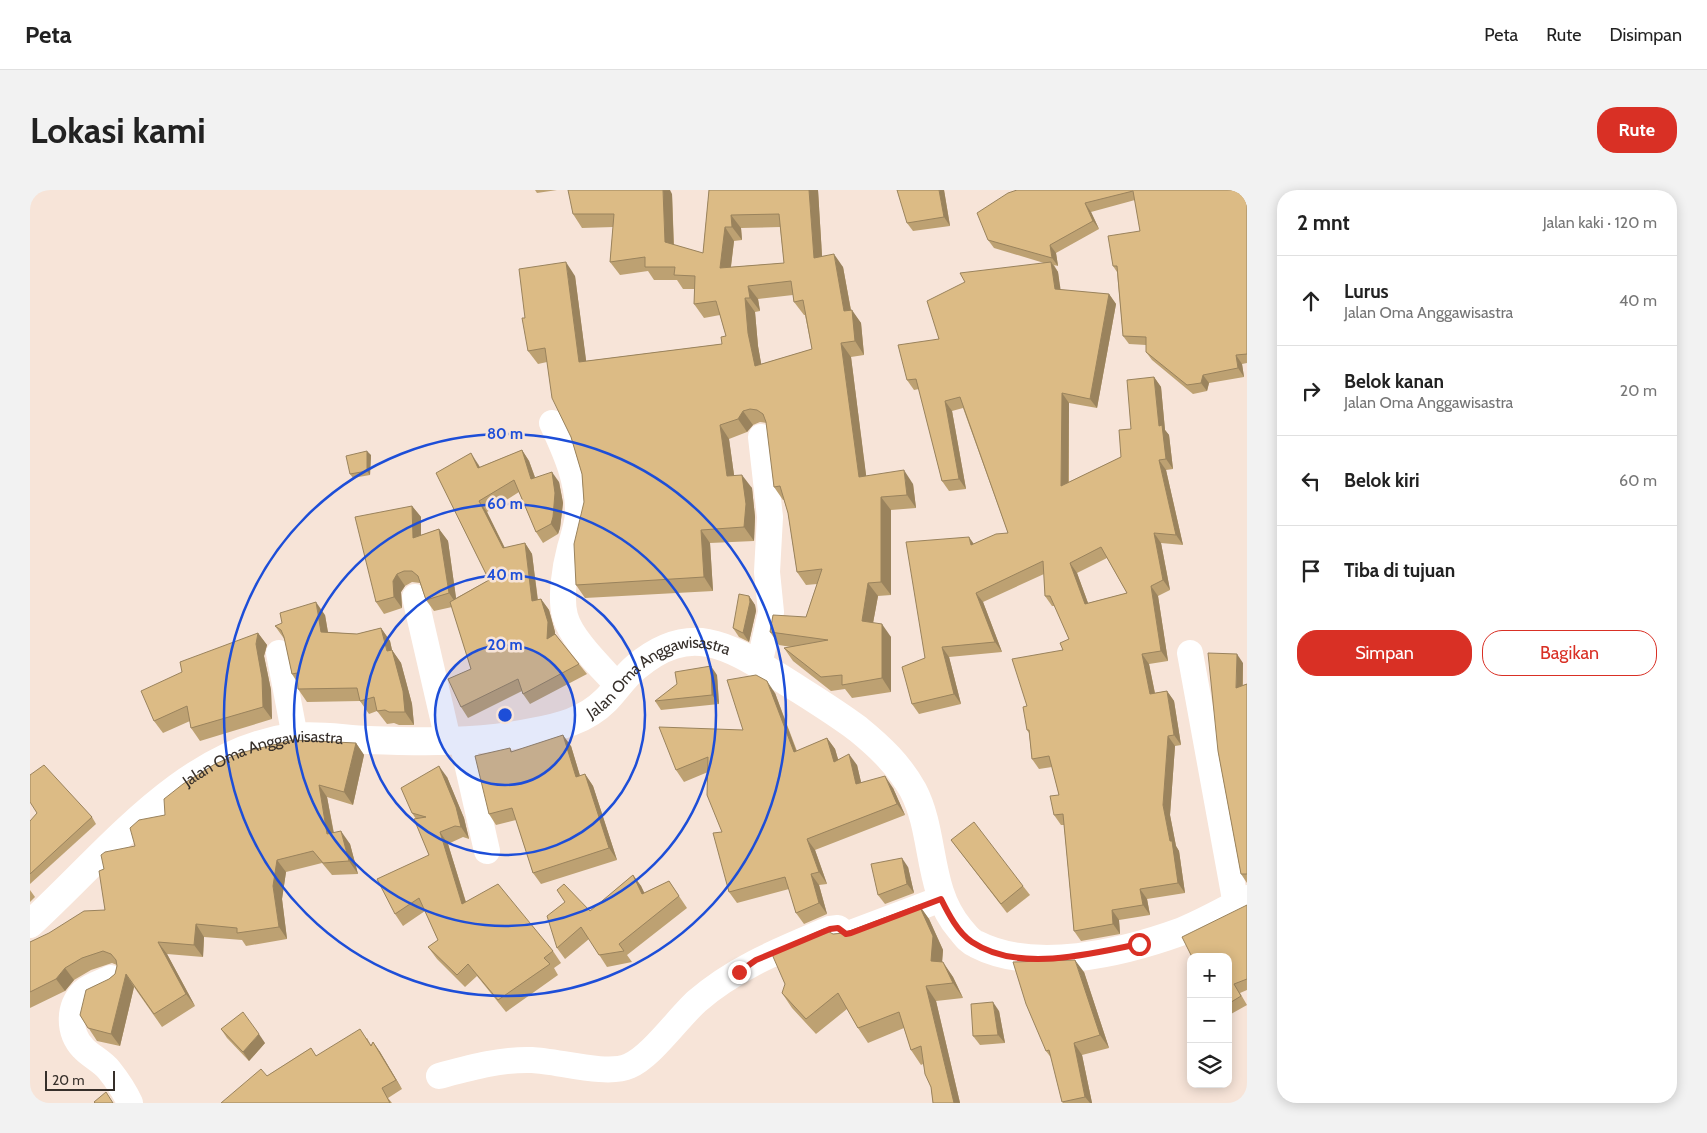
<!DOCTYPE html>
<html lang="id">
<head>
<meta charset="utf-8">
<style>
	body { margin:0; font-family:Cabin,sans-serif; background:#f2f2f2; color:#222 }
	.controls { position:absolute; right:15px; bottom:15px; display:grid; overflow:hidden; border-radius:10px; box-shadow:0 2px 12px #0003 }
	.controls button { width:45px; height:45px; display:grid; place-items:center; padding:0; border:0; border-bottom:1px solid #e0e0e0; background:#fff; color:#222; font:25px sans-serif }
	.scale { position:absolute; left:15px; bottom:12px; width:70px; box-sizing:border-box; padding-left:5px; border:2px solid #362f2a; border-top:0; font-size:14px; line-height:18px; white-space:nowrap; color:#362f2a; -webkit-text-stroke:4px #f7e4d8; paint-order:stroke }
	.stop { position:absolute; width:15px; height:15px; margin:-11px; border:4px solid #d93025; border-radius:50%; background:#fff }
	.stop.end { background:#d93025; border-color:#fff; box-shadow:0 1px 5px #0008 }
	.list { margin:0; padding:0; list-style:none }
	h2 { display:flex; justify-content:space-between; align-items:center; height:65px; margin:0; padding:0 20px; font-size:21px }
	h2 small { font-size:16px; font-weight:400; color:#767676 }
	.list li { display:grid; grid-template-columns:32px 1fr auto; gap:15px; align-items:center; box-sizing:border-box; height:90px; padding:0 20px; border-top:1px solid #e0e0e0 }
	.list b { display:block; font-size:19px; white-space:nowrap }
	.list p { margin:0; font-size:16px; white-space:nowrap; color:#767676 }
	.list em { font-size:16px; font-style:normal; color:#767676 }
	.actions { display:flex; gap:10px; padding:15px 20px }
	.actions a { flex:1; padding:11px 0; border:1px solid #d93025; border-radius:20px; text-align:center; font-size:18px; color:#d93025 }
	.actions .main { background:#d93025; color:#fff }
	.icon { flex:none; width:28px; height:28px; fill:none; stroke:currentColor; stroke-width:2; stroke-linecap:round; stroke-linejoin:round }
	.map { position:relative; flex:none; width:1217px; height:913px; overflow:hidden; border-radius:20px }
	header { display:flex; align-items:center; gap:30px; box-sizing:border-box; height:70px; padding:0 25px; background:#fff; border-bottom:1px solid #e0e0e0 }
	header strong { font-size:24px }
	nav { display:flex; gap:28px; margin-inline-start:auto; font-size:18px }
	.intro { display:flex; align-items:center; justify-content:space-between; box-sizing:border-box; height:120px; padding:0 30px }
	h1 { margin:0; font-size:35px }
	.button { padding:12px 22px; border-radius:20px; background:#d93025; color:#fff; font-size:18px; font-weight:700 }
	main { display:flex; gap:30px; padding:0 30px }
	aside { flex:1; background:#fff; border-radius:20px; box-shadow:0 2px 12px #0003 }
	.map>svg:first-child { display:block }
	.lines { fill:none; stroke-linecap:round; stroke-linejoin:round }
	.minor { stroke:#fff; stroke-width:26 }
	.secondary { stroke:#fff; stroke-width:28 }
	.wall { fill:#bda172; fill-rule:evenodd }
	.shaded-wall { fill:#9a835d }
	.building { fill:#dcbb85; stroke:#9a835d; fill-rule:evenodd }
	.route { stroke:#d93025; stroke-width:6 }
	.ring { fill:none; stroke:#1d4ed8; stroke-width:2.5 }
	.labels { text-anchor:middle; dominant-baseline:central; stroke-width:5; stroke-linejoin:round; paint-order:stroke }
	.street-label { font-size:16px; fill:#362f2a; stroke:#f7e4d8 }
	.centre { fill:#1d4ed8; stroke:#f7e4d8; stroke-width:2.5 }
	.ring-label { font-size:15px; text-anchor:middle; font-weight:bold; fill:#1d4ed8; stroke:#f7e4d8; stroke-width:5; stroke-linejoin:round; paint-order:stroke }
</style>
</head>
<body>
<header>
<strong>Peta</strong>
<nav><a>Peta</a><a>Rute</a><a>Disimpan</a></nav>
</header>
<div class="intro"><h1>Lokasi kami</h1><a class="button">Rute</a></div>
<main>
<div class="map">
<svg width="1217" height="913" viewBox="0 0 1217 913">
	<rect width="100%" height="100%" fill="#f7e4d8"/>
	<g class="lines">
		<g class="minor">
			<path d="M522,233c13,28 27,59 26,91 -1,12 -5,23 -8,34 -5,19 -10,49 -5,68 6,23 37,52 53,70"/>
			<path d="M385,407l33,143"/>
			<path d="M249,463l16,84"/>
			<path d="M1160,463l46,252"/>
			<path d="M729,475l12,-53 -4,-40 3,-55 -9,-80"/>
			<path d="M432,551l25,110"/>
			<path d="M81,788c-8,4 -21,8 -28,14 -15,15 -15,40 0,56 7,8 19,13 26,22 8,10 16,22 21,33"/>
			<path d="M409,886c30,-8 61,-17 93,-16 26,1 75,16 97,6 22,-9 49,-48 68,-65 39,-34 86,-52 133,-72l8,-1 8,6 5,-1 90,-34"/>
		</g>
		<path class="secondary" id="s1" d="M0,734c77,-70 154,-173 263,-187 24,-3 51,2 75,3 54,2 110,3 164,-8 27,-5 53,-11 74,-32 10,-10 18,-23 30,-33 56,-47 94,-20 148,13 25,16 50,31 74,49 22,18 41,36 55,61 23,44 13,99 47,139 6,7 9,12 16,15 58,30 146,9 204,-12 23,-9 45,-22 67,-33"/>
	</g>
	<g class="wall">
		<path d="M505,0h22l-20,3z"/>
		<path d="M679,0h109l4,66 21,11 8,43 10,13 3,32 -13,2 15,119 47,8 3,24 -25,2v85l-13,1 -5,27 18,14v55l-39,6 -7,-9 -14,2 -38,-30 -9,-13 7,-1 -12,-2 -9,-13 36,-15 11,-33 -11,1 -9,-13 -9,-59 -4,-13h-1l-9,-13 -7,-64 -7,-1 -7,3 -6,7 -18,7 5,36 18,13 3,29 -1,24 -44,2 3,48 -128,7 -9,-13 8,-83 -2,-28 -11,-37 -24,-75 -9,2 -10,-13 -3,-33 50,-42 11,85 136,-17 4,-8 -6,-21 -16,3 -10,-14 1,-15h-12l-6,-9h-23l-6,-9 -28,4 -10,-13 3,-35 -31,1 -9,-14 99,-20 2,51 29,8zM750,37l4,36 -53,4 3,-26 8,-1 -1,-12zM763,105l1,7 10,13h1l7,34 -51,15 -3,-18 -3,-34 5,-1 -2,-12z"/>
		<path d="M914,0l6,36 -37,5 -6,-8z"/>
		<path d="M1217,0v173l-5,1 2,13 -35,6 -2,8 -14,3 -41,-34 -6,-8v-7l-17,-1 -6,-8 -6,-64 -4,-6 27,-35 -5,-31 -44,12 8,17 -43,24 2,13 -4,-1 4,7 2,18 49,4 7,10 -19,104 -28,-5v79l52,-25 10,-28 23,-52 7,10 4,43 4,5 4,34 -7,1 17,75 -22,-2 9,47 -12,6 10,65 -19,3 6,29 12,-2 7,10 7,44 -6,1 -5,69 6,31 3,5 6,42 -38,6 3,16 -31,5 1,14 -39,7 -7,-10 -10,-106h-3l-7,-10 5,-20 -7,-28 -13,2 -7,-10 -3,-26 -2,-3v-24l42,-67 -14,-33h-3l-7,-10 -1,-22 -61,28 19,50 -53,5 12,47 -42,10 -7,-10 13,-46 49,-114 34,-11 -45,-125 -11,3 14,78 -17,2 -7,-10 -23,-92 -5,1 -7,-10 32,-41 105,-76 -50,-15 -6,-8 20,-47zM1077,368l20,35 -39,10 -11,-30z"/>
		<path d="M492,260l7,11 6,16 24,5 4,21 -3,25 -2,6 -15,9 -7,-11 -17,-40 -32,20 18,36 20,-5 7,11 6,46 3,-1 8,11 6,22v2l32,40 -57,30 -7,-10 -1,-3 -54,27 -7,-11 10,-38 -19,-62 -18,4 -8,-11 -6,-17 -8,-1 -7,4 -4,6 1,16 -18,6 -8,-12 36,-96 9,11v18l18,-6 9,12 8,57 33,-18 -53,-107 42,-9 2,3z"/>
		<path d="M341,265l-1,20 -17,3 -3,-4z"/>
		<path d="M719,406l6,9 1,6 -7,31 -10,-5 -6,-9z"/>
		<path d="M295,425l3,17 29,2 24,-6 9,13 2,9 9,13 11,41 2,21h-15l-5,-2 -7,1 -10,-13 -8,3 -9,-13 -53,1 -9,-13 -1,-7 -5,-8 -7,-34 -10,-14z"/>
		<path d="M228,443l9,12 -3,11 7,34 1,29 -72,22 -9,-13 -1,-7 -27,12 -9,-12 28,-49z"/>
		<path d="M1213,473v22l4,-1v199l-6,-9 -23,-123z"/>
		<path d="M687,485l2,29 -58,6 -6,-9z"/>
		<path d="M745,503l22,58 30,-13 8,11 3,10 19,6 4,17 32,6 12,27 -90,35 12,34 -8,1 8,29 -23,10 -8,-11 -7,-24 -52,14 -8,-11 -7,-60 -14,-60 -24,10 -8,-12 67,-40z"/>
		<path d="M326,553l8,12 -11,50 -26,-8 7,36 16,11 8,30 -26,1 -10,-12 -36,9 -4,27 5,40 -41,7 -4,-6 -38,-3 -1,20 -36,-3 28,52 -33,21 -28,-40 -14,59 -23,-5 -17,-26 29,-36 6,-5 2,-9 -5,-2 -21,7 -17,10 -9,11 -35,17v-66l75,-32 -1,-41 31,-23 30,-31z"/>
		<path d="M541,556l9,30 5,-2 8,12 24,74 -76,24 -8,-11 -17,-53 -20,5 -7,-11 21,-66 2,4z"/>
		<path d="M417,587l17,41 5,21 -6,-2 -15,7 18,58 87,49 8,12 -7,5 4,7 -52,37 -29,-36 -12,11 -28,-28 -9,-12 10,-7 -13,-29 -22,15 -8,-12 34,-59 -13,-36 -4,-6z"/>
		<path d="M62,627l4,7 -66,60v-63z"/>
		<path d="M921,650l72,46 7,9 -23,18z"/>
		<path d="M878,677l6,26 -29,11 -7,-9z"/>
		<path d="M603,685l8,11 3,7 25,-12 18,27 -60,47 5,7 -25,5 -18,-28 -24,20 -8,-11 33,-37z"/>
		<path d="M0,700l5,7 -5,5z"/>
		<path d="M889,715l10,14 14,31 -1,12 11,15 10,21 -27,3 24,102h-27l-2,-16 -8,-23 -2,1 -10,-15 -7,-22 -36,15 -10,-15 -11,-19 -31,25 -24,-26 -10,-15 51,-59 11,-1z"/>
		<path d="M1217,715v85l-7,3 7,12 -16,9 -3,-3v-54z"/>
		<path d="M1054,782l25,76 -27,7 10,48h-29l-11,-44 -6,-8z"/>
		<path d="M969,821l6,32 -25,2 -7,-9z"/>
		<path d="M191,839l44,14 -16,18 -22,-23z"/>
		<path d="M337,848l4,7 2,-3 7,10 22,37 -14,9 4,5h-171l46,-27 44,-28 5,8z"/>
	</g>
	<g class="shaded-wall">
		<path d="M633,0h7l2,4 2,62 -9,-14z"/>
		<path d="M779,0h9l5,82 -9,-14z"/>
		<path d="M909,0h5l6,36 -6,-9z"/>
		<path d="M1055,13l6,9 8,17 -6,-8z"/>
		<path d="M701,25l10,13 1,12 -10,-13z"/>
		<path d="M695,37l9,14 -5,40 -9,-13z"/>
		<path d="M1020,55l6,8 2,13 -6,-8z"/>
		<path d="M804,64l9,13 10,55 -1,-12 9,13 3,32 -9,-14 -11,-30z"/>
		<path d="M536,72l9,14 13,99 -9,-13z"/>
		<path d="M1021,72l7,10 4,27 -7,-10z"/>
		<path d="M718,96l10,13 2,12 -10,-13z"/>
		<path d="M1079,104l7,10 -19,104 -7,-9z"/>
		<path d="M715,108l10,14 3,34 6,33 -9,-13 -7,-33z"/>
		<path d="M811,153l10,14 17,133 -9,-13z"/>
		<path d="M1206,165l6,9 2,13 -6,-9z"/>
		<path d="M1173,185l6,8 -2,8 -6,-8z"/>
		<path d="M1124,187l7,10 4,43 4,5 4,34 -7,-10 -7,-33z"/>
		<path d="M1032,203l7,10 -1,93 -7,-10z"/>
		<path d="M915,211l7,10 14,78 -7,-10z"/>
		<path d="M713,221l10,14 -6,7 -9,-13z"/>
		<path d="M690,235l9,14 7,50 -9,-13z"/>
		<path d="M492,260l7,11 10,28 -8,-10z"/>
		<path d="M337,261l4,4 -1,20 -3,-4z"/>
		<path d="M441,263l7,11 7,15 -7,-11z"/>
		<path d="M1129,270l7,10 17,75 -7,-10z"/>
		<path d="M874,280l9,14 3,24 -9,-13z"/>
		<path d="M522,282l7,10 4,21 -3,25 -2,6 -7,-10z"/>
		<path d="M712,285l10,13 3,29 -1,24 -10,-14z"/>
		<path d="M851,307l10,13v85l-10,-13z"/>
		<path d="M449,311l8,11 23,47 -7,-11z"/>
		<path d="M382,316l9,11v32l-8,-11z"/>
		<path d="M409,339l9,12 9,64 -8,-12z"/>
		<path d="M671,340l9,13 3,48 -9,-14z"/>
		<path d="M1124,343l7,10 9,47 -7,-10z"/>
		<path d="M939,347l7,10 -5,-2z"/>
		<path d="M495,353l7,11 7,57 -7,-10z"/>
		<path d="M1040,373l7,10 15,41 -7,-10z"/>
		<path d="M367,384l8,12 -4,6 1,16 -8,-11 -1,-16z"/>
		<path d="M838,393l10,13 -7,38 -9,-13z"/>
		<path d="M1121,396l7,10 10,65 -7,-10z"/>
		<path d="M946,403l7,9 19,50 -7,-10z"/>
		<path d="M719,406l6,9 1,6 -7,31 -6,-9z"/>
		<path d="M511,409l8,11 6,22v17l-8,-10z"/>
		<path d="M286,412l9,13 5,30 -9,-13z"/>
		<path d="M852,434l9,13v55l-9,-14z"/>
		<path d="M351,438l9,13 2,9 9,13 11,41 2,21 -9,-13z"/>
		<path d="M228,443l9,12 -3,11 7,34 1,29 -9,-12 -7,-63z"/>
		<path d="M912,457l7,10 12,47 -7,-10z"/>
		<path d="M1112,464l7,10 8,40 -7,-10z"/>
		<path d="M1207,464l6,9 -1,34 -6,-9z"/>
		<path d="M681,476l6,9 2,29 -7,-9z"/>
		<path d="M737,491l8,12 26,71 -7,-12z"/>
		<path d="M1137,501l7,10 7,44 -7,-10z"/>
		<path d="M533,545l8,11 13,43 -8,-12z"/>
		<path d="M1138,546l7,10 -5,69 6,31 3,5 6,42 -7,-10 -15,-78z"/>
		<path d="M797,548l8,11 7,24 -8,-11z"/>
		<path d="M326,553l8,12 -11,50 -9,-13z"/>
		<path d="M819,564l8,11 7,30 -8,-11z"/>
		<path d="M409,576l8,11 17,41 5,21 -8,-12z"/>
		<path d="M555,584l8,12 24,74 -8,-12z"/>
		<path d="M855,586l8,12 12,27 -8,-11z"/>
		<path d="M289,595l8,12 9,49 -9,-12z"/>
		<path d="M311,641l9,13 8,30 -9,-13z"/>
		<path d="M410,642l8,12 22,72 -8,-12z"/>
		<path d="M777,649l8,11 12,34 -8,-12z"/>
		<path d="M872,668l6,9 6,26 -7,-9z"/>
		<path d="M247,670l9,12 -4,27 5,40 -8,-12 -6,-41z"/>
		<path d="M781,684l8,11 8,29 -8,-11z"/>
		<path d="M603,685l8,11 10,20 -9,-12z"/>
		<path d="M1110,699l7,10 3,16 -7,-10z"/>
		<path d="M889,715l10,14 14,31 -2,26 -10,-15z"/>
		<path d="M1082,720l7,10 1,14 -7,-10z"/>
		<path d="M166,734l8,13 -1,20 -9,-12z"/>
		<path d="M128,752l9,12 28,52 -9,-12z"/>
		<path d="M1045,770l9,12 25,76 -9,-13z"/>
		<path d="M913,772l10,15 10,21 -10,-15z"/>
		<path d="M35,778l9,12 -9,11 -9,-12z"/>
		<path d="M96,784l8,13 -14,59 -9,-12z"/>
		<path d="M896,796l10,15 24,102h-6z"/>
		<path d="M963,812l6,9 6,32 -7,-8z"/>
		<path d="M229,844l6,9 -16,18 -6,-9z"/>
		<path d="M343,852l7,10 22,37 -6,-9z"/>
		<path d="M1044,853l8,12 10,48h-2l-5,-6z"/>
	</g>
	<g class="building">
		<path d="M538,0h95l2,52 38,11 6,-63h100l5,68 20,-4 10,57 8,-1 3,31 -14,2 18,134 45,-7 3,25 -26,2v85l-13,1 -6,38 20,3v54l-40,7v-10l-21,2 -37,-29 44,-8 -58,-8 3,-17 33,2 16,-48 -25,3 -9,-59 -8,-27 -6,1 -8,-65 -3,-8 -6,-4 -7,-1 -7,2 -5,8 -18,6 7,51 15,-1 4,29 -2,23 -43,3 3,47 -128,8 -2,-41 10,-42 -2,-28 -11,-37 -19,-39 -7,-50 -17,3 -6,-33h3l-6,-49 47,-7 13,100 143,-18 -1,-7 5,-1 -10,-35 -22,3 1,-28 -21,-1 1,-8h-30v-10l-35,5 4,-48h-41zM749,24l5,49 -64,5 5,-41h7l-1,-12zM761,91l3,21 9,-2 9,49 -57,17 -7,-33 -3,-35h5l-2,-12z"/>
		<path d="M867,0h42l5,27 -37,6z"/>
		<path d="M987,0h230v164l-11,1 2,13 -35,7 -2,8 -14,2 -41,-33v-15l-23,-1 -6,-70h-4l-5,-30 32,-5 -7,-40 -48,12 8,18 -43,24 2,13 -64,-18 -11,-27 31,-20z"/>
		<path d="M1021,72l4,27 54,5 -19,105 -28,-6 -1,93 60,-29 -2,-27 12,-1 -4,-49 27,-3 5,49 3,-1 4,34 -7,1 17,75 -22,-2 9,47 -12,6 10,65 -19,3 8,40 17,-3 7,44 -6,1 -5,69 7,36h2l6,42 -38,6 3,16 -31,5 1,14 -39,7 -11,-117 -9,1 -4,-19 9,-1 -10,-39 -17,3 -3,-29h-2l-4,-23 4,-1 -15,-47 51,-9 -3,-7 9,-4 -19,-43h-5l-2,-35 -67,32 19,49 -53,5 12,47 -42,10 -10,-37 23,-9 -19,-116 63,-5 2,8 25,-11 12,-1 -48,-136 -15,4 14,78 -17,2 -26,-102 -9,1 -9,-35 41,-6 -12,-38 38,-19 -5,-9zM1071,357l26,46 -42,11 -15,-41z"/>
		<path d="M492,260l9,29 21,-7 3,21 -2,24 -2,7 -15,8 -22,-52 -35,21 24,47 22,-5 7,58 9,-2 7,23 -1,17 8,-5 24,30 -56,30 -5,-15 -57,28 -13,-28 23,-10 -21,-67 39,-22 -53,-107 35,-20 7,15z"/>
		<path d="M337,261v20l-17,3 -4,-18z"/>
		<path d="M382,316l1,32 26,-9 10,64 -23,7 -8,-24 -6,-5h-8l-7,3 -4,7 1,16 -18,5 -21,-85z"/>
		<path d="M709,404l10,2 1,6 -7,31 -10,-5z"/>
		<path d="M286,412l5,30 36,2 24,-6 6,23 5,-1 11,41 2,21h-16l-4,-2 -8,1 -3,-14 -14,4 -3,-13 -59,1 -1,-16 -5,1 -8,-37 -3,-7 -6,-4 7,-3 -2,-10z"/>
		<path d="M228,443l-2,11 6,34 1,29 -72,21 -4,-22 -33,15 -13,-30 41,-19 -2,-10z"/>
		<path d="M1178,463l29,1 -1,34 11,-4v190h-6l-23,-123z"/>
		<path d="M681,476l1,29 -57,6 22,-17 -2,-12z"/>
		<path d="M726,485l11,6 27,71 33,-14 7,24 15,-8 7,30 29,-8 12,28 -90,35 12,33 -8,2 8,29 -23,10 -11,-36 -56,15 -16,-59 9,-1 -15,-37 1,-38 -32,13 -17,-43 84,3 -16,-50z"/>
		<path d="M533,545l13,42 9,-3 24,74 -76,25 -21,-65 -23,6 -14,-58 35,-8 1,4z"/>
		<path d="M263,550l63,3 -12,49 -25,-7 8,49 14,-3 8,30 -26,2 -10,-12 -36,9 -4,26 6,41 -42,6v-5l-41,-4 -2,21 -36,-3 28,52 -32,20 -28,-40 -15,60 -23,-6 -8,-13 6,-25 23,-11 6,-5 2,-8 -1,-6 -5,-6 -8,-3 -21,7 -17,10 -9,11 -26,13v-50l19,-9 35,-22 21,-1 -6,-39 5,-2 -3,-14 4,-3 30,-6 -5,-18 9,-8 26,-5 -1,-16 19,-15 32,-20 25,-11z"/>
		<path d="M14,575l48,52 -62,57v-53l7,-8 -7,-11v-27z"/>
		<path d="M409,576l17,41 5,20 -6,-1 -15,6 22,72 36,-20 55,67 -9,7 6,6 -52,36 -30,-36 -11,11 -29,-28 10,-7 -19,-42 -24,16 -18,-35 52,-24 -15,-36 12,-2 -14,-4 -11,-25z"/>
		<path d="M944,632l49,64 -22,18 -50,-64z"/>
		<path d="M872,668l5,26 -29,11 -7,-31z"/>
		<path d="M603,685l9,19 27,-13 10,15 -60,48 5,7 -25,4 -18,-28 -24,21 -10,-32 18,-14 -8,-12 7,-6 26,27z"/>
		<path d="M889,715l14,31 -2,25 12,1 10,21 -27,3 28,117h-21l-2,-16 -6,-13 -4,-28 -10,4 -12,-38 -41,16 -20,-35 -32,26 -24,-26 3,-9 -14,-32 53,-23 9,5 11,-1z"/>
		<path d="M1217,715v74l-13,5 7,12 -13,8v-47h-36l-10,-20z"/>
		<path d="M1045,770l25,75 -26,8 11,54 -23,5 -13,-52 -3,1 -20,-47 -13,-42z"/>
		<path d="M963,812l5,33 -25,1 -2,-32z"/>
		<path d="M213,822l16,22 -16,18 -22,-23z"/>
		<path d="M330,839l11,17 2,-4 23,38 -14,8 8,15h-169l40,-34 6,7 44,-28 5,8z"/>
		<path d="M76,902l7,11h-18l-1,-1z"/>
	</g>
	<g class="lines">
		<path class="route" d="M709,782l17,-12 74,-31 8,-1 8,6 5,-1 90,-34c7,14 17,34 31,43 46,31 117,12 167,2"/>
	</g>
	<circle cx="475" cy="525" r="70" fill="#1d4ed8" fill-opacity=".12"/>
	<g class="ring">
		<circle cx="475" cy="525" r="70"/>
		<circle cx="475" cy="525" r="140"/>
		<circle cx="475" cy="525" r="211"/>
		<circle cx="475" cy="525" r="281"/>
	</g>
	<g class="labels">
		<g class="street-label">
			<text stroke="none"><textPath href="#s1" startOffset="712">Jalan Oma Anggawisastra</textPath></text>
			<text stroke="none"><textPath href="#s1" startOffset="294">Jalan Oma Anggawisastra</textPath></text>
		</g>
	</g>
	<circle cx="475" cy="525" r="8" class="centre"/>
	<g class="ring-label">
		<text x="475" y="249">80 m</text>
		<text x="475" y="319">60 m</text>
		<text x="475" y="390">40 m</text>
		<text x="475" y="460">20 m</text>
	</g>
</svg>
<div class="controls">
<button>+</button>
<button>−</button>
<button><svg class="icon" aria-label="layers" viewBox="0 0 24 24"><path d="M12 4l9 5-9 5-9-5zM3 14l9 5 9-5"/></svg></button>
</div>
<div class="scale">20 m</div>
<div class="stop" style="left:1109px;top:754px"></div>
<div class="stop end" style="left:709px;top:782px"></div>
</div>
<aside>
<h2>2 mnt<small>Jalan kaki · 120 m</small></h2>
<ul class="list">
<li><svg class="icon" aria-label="ahead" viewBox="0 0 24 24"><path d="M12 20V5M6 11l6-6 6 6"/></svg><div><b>Lurus</b><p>Jalan Oma Anggawisastra</p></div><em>40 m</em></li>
<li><svg class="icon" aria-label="right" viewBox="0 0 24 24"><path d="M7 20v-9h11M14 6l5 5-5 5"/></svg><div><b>Belok kanan</b><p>Jalan Oma Anggawisastra</p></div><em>20 m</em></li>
<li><svg class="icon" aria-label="left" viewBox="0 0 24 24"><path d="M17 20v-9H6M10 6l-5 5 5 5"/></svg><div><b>Belok kiri</b></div><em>60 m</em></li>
<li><svg class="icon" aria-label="arrive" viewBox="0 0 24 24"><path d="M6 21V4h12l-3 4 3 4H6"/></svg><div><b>Tiba di tujuan</b></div></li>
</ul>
<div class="actions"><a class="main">Simpan</a><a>Bagikan</a></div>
</aside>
</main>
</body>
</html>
